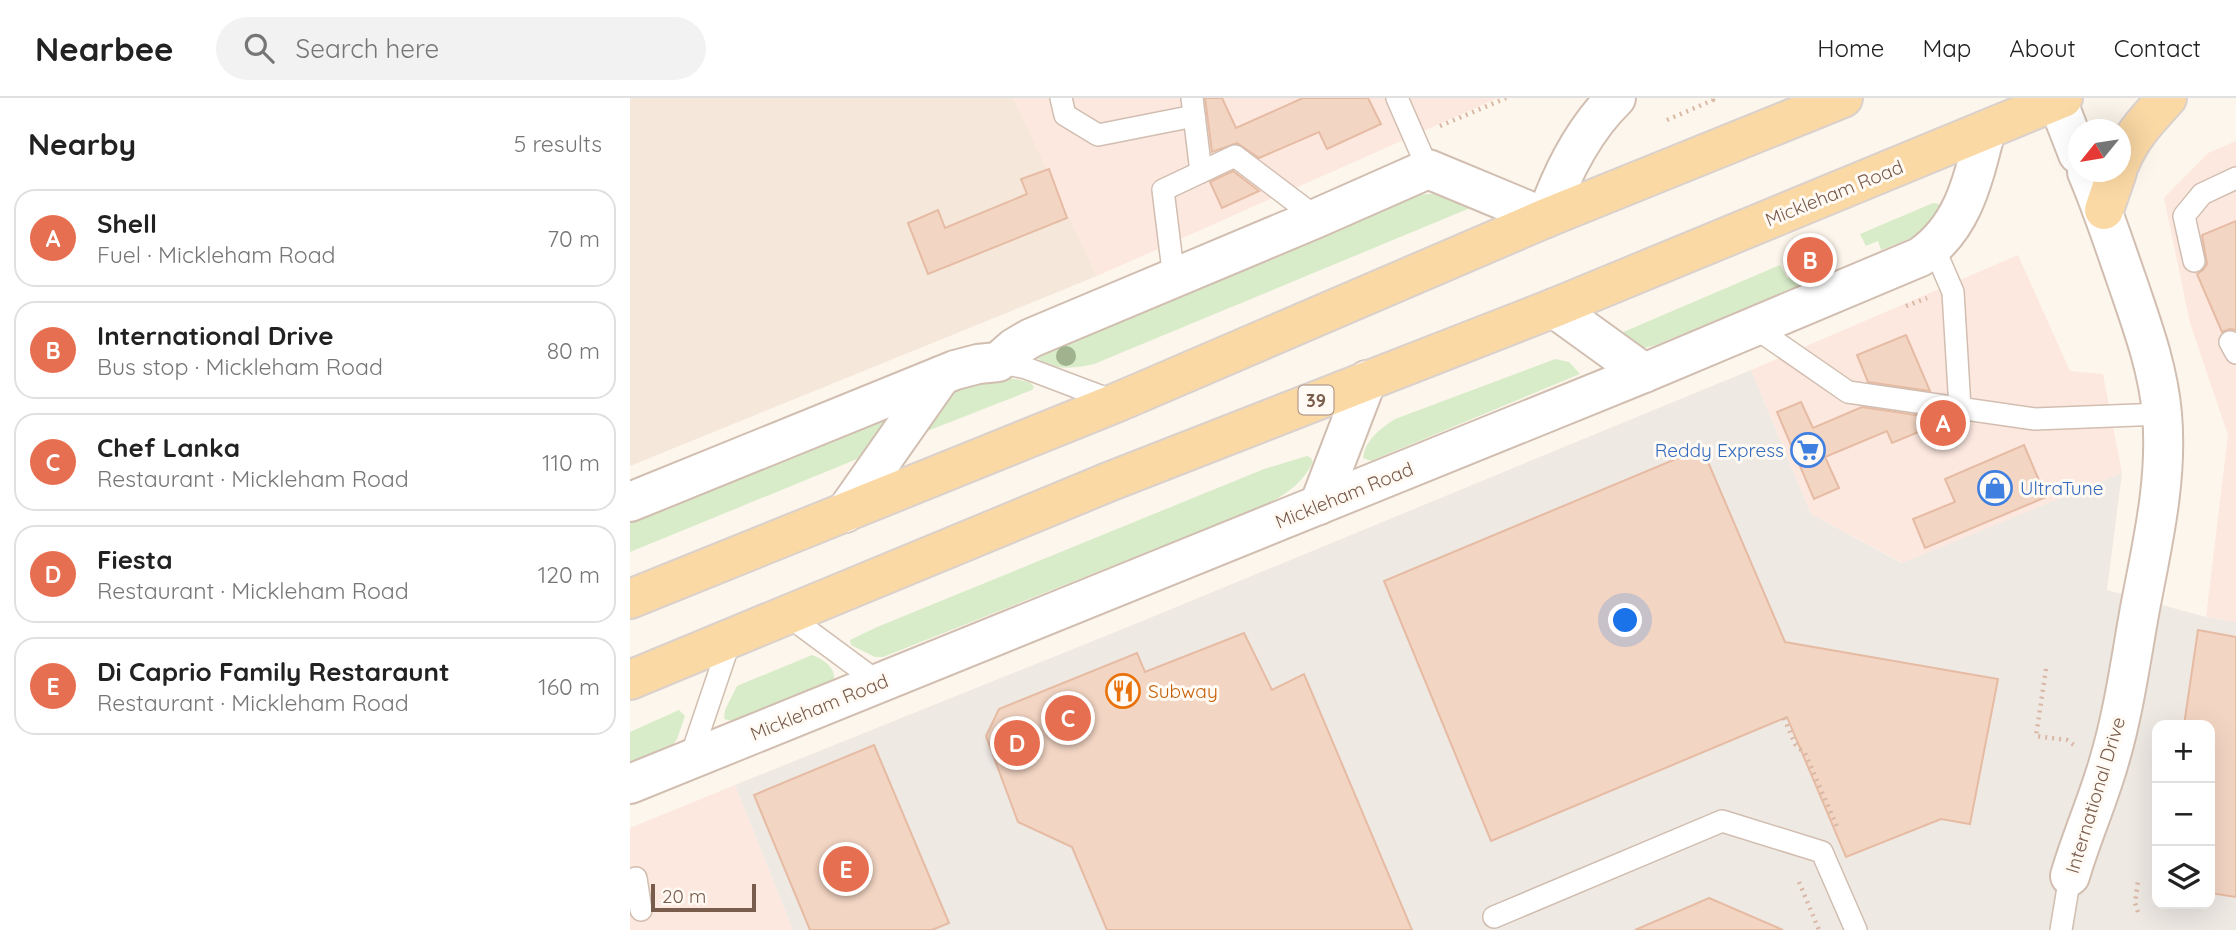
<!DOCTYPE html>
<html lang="en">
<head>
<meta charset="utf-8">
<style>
	body { margin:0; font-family:Quicksand,sans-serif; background:#f2f2f2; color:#222 }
	.controls { position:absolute; right:21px; bottom:21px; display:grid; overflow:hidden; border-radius:14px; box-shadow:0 7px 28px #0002 }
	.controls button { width:63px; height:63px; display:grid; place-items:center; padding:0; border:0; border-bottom:2px solid #e0e0e0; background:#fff; color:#222; font:35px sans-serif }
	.compass { position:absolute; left:1438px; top:21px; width:63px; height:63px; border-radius:50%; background:#fff; box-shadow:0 7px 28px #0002; rotate:240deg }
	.scale { position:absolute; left:21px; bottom:18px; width:105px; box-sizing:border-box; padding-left:7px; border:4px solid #7a5c4d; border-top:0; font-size:19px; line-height:24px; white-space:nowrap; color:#7a5c4d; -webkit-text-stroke:5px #fffaf3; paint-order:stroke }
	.you { position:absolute; left:996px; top:523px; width:24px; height:24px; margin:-18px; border:5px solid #fff; border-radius:50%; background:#1a73e8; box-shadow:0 0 0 10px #1a73e833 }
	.badge { display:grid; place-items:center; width:46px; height:46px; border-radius:50%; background:#e76f51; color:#fff; font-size:23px; font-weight:700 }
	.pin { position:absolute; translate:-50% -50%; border:4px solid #fff; box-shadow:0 2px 7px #0006 }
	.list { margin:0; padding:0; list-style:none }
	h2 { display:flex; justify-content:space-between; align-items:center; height:91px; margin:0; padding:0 28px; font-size:30px }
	h2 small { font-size:23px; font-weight:400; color:#767676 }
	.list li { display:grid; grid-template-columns:46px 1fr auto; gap:21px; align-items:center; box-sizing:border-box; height:98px; margin:0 14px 14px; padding:0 14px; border:2px solid #e0e0e0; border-radius:21px }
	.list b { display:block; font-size:26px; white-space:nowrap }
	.list p { margin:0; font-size:23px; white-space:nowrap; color:#767676 }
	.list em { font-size:23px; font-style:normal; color:#767676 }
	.icon { flex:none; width:38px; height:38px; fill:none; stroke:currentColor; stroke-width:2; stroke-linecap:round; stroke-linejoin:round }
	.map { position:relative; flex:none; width:1606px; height:832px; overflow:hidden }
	header { display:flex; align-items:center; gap:42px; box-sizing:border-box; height:98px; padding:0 35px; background:#fff; border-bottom:2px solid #e0e0e0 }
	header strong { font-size:33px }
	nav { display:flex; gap:38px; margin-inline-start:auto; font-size:24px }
	.search { width:490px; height:63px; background:#f2f2f2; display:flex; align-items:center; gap:18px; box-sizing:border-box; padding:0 24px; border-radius:38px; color:#767676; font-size:26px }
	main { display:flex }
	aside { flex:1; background:#fff }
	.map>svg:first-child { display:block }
	.residential { fill:#f5e8da }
	.commercial { fill:#fde8e0 }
	.industrial { fill:#efe9e4; fill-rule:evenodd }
	.green { fill:#d8ecc9 }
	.building { fill:#f3d5c3; stroke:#e6bba3; stroke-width:2 }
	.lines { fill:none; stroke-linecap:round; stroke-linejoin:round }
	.lane-casing { stroke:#d1beb0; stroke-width:24 }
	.street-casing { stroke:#d1beb0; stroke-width:42 }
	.primary-casing { stroke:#dad1cd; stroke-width:42 }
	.path { stroke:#d9b8a5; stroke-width:4.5; stroke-dasharray:2 5; stroke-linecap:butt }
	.lane { stroke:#fff; stroke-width:21 }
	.street { stroke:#fff; stroke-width:38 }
	.primary { stroke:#fbd9a5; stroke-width:38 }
	.tree { fill:#a0b28e }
	.labels { text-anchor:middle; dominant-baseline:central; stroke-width:6; stroke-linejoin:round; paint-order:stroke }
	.shield { fill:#fffaf3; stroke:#a28b7f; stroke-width:2 }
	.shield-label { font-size:18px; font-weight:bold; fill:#7a5c4d }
	.street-label { font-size:19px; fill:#7a5c4d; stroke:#fffaf3 }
	.shop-label { font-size:19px; fill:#366cbe; stroke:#fffaf3; text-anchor:end }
	.food-label { font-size:19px; fill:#c56008; stroke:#fffaf3; text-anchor:start }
</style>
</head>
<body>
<header>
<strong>Nearbee</strong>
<div class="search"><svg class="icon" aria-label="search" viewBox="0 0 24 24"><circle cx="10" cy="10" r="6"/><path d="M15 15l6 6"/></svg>Search here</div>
<nav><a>Home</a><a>Map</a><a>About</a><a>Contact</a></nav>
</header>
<main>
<aside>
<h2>Nearby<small>5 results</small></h2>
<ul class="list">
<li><span class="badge">A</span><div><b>Shell</b><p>Fuel · Mickleham Road</p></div><em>70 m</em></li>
<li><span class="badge">B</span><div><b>International Drive</b><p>Bus stop · Mickleham Road</p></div><em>80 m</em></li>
<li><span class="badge">C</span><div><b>Chef Lanka</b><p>Restaurant · Mickleham Road</p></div><em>110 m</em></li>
<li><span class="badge">D</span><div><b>Fiesta</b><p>Restaurant · Mickleham Road</p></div><em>120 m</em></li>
<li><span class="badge">E</span><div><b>Di Caprio Family Restaraunt</b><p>Restaurant · Mickleham Road</p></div><em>160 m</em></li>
</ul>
</aside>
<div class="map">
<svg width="1606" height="832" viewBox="0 0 1606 832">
	<rect width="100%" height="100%" fill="#fdf6ec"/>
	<path class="residential" d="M0,0h384l83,178 -467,190z"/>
	<g class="commercial">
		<path d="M383,0h485l-401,178z"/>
		<path d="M1606,43v481l-30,-5 22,-182 -38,-112 -26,-125 44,-45z"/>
		<path d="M1388,157l52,116 33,3 19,99 -219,90 -92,-49 -60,-144z"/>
		<path d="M105,687l58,145h-163v-102z"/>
	</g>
	<path class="industrial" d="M1121,272l60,144 91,49 220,-90 -15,117 99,27 30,5v308h-1443l-58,-145 405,-163zM1527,627h53v179h-53z"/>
	<g class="green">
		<path d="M810,95l35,13 -381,158c-17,4 -47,8 -58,-8l380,-161z"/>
		<path d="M1303,105l12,2c-23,31 -29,32 -64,45l-3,-9 -12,5 -6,-12z"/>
		<path d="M1150,167l7,13 23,-10 5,11 -159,66 -17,4 -25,-13z"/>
		<path d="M925,261l14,3 11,12 -209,87 -8,-3c2,-18 18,-30 32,-39z"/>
		<path d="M350,279l30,1 20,4 4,5 -2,3 -107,42c17,-30 22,-41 55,-55z"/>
		<path d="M264,311l-23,38 -14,12 -227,93v-37z"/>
		<path d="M677,358l4,2 2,4c-11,23 -31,35 -52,45l-378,150h-8l-24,-12 -1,-5 27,-13 387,-158z"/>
		<path d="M182,557c11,4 23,12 22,24l-101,42 -9,-2 1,-9 12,-24z"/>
		<path d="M49,612l6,6 -8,23 -4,5 -43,19v-31z"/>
	</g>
	<g class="building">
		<path d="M575,0h17l14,30 67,-30h65l13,26 -54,25 -8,-17 -60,26 -22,-15 -25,9z"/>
		<path d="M419,71l18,49 -139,56 -20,-51 30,-13 7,18 82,-34 -6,-15z"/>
		<path d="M603,73l26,20 -37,17 -12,-26z"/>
		<path d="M1606,123v109l-6,-1 -8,3 -25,-58 6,-4 4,-6 -5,-29z"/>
		<path d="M1276,237l24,56 -62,-9 -11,-27z"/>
		<path d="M1171,304l12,26 49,-21 80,12 1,3 -51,21 -5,-12 -62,26 14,31 -25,11 -37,-87z"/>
		<path d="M1394,347l22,52 -121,51 -12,-29 42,-17 -10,-23z"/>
		<path d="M1072,350l83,194 213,37 -28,145 -29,-5 -95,38 -59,-140 -296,124 -107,-260z"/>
		<path d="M1568,532l38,7v260l-26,-4v-168h-26z"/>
		<path d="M614,535l28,57 32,-16 108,256h-305l-35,-83 -54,-25 -32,-86 13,-27 138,-56 8,19z"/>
		<path d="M244,647l75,178 -17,7h-122l-56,-135z"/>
		<path d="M1079,800l74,32h-148z"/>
	</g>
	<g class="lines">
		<g class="lane-casing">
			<g id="lane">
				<path d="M431,0l4,17 33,20 96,-19"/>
				<path d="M562,0l9,74"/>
				<path d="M767,0l31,71"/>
				<path d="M1304,150l19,44 7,116"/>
				<path d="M1564,163l-10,-45 18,-22 34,-16"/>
				<path d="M544,181l-11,-89 72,-34 82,62"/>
				<path d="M1124,229l94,65 187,27 127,-5"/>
				<path d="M1600,244l6,11"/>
				<path d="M368,264l28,6 90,34"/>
				<path d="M157,517l92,68"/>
				<path d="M60,661l41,-121"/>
				<path d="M6,780l5,32"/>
				<path d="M864,819l228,-96 100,31 34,78"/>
				<path d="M1431,832l9,-54"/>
			</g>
		</g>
		<g class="street-casing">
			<g id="street">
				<path d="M1427,2l21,54"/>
				<path d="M924,210l90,65"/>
				<path d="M0,404l325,-132 23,-6 20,-2 16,-14 17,-10 286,-120 111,-49 118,49c15,-43 37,-88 70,-120"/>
				<path d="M689,407l48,-125"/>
				<path d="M215,415l96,-137"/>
				<path d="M0,686l1014,-411 276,-116c44,-30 53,-78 66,-127"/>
				<path d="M1440,778c11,-38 27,-73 38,-111 15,-49 22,-100 31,-151 12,-65 29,-132 23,-200 -4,-46 -20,-89 -35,-133 -13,-37 -25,-74 -40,-109"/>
			</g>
		</g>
		<g class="primary-casing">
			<g id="primary">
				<path d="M1490,65c11,-27 28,-44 47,-65"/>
				<path d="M1474,112l13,-38"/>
				<path d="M0,501l488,-197 428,-184 297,-120"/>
				<path d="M0,582l481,-199 443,-173 509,-210"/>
			</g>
		</g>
		<g class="path">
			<path d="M1037,22l46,-20 -1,-2"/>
			<path d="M810,28l66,-28"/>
			<path d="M1276,208l21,-8"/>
			<path d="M1416,571l-10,67 31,4 7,5"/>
			<path d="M1154,620l11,26 11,11 32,74"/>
			<path d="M1169,784l20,48"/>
			<path d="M1508,814l-3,-9 3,-22"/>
		</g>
		<use href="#lane" class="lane"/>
		<use href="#street" class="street"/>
		<use href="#primary" class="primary"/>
	</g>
	<circle class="tree" cx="436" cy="258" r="10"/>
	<defs>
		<g id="supermarket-ring" transform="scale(1.75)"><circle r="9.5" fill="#fffaf3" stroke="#3f7fe0" stroke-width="1.5"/><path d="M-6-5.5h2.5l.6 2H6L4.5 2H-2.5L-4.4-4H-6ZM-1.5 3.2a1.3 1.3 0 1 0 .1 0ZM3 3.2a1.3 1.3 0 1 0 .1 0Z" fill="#3f7fe0"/></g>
		<g id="shop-ring" transform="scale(1.75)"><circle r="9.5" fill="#fffaf3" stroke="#3f7fe0" stroke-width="1.5"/><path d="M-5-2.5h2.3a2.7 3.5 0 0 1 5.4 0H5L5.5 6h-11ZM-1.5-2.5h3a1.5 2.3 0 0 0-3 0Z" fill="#3f7fe0"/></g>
		<g id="restaurant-ring" transform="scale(1.75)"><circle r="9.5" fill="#fffaf3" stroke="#e8710a" stroke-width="1.5"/><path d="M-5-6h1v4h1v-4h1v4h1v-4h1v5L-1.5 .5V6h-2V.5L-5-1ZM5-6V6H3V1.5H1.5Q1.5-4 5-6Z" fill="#e8710a"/></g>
	</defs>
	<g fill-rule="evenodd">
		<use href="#supermarket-ring" x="1178" y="352"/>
		<use href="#shop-ring" x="1365" y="390"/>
		<use href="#restaurant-ring" x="493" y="593"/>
	</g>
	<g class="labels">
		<rect class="shield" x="668.5" y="287.5" width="35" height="29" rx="5"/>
		<g class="shield-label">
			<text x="686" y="302">39</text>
		</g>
		<g class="street-label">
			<text transform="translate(1204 95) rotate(-22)">Mickleham Road</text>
			<text transform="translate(714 397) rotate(-22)">Mickleham Road</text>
			<text transform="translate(189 609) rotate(-22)">Mickleham Road</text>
			<text transform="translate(1465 697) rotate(-73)">International Drive</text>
		</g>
		<g class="shop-label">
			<text x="1154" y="352">Reddy Express</text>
			<text x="1390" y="390" text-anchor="start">UltraTune</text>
		</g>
		<g class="food-label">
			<text x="518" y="593">Subway</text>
		</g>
	</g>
</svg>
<div class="controls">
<button>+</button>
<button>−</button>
<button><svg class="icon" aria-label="layers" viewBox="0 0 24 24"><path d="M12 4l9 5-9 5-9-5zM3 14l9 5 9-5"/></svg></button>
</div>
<svg class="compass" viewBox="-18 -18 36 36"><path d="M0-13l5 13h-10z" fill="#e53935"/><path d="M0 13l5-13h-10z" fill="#767676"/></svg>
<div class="scale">20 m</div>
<div class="you"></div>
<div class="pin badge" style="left:1313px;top:325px">A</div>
<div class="pin badge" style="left:1180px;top:162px">B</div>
<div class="pin badge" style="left:438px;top:620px">C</div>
<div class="pin badge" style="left:387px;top:645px">D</div>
<div class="pin badge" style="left:216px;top:771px">E</div>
</div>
</main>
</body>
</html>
